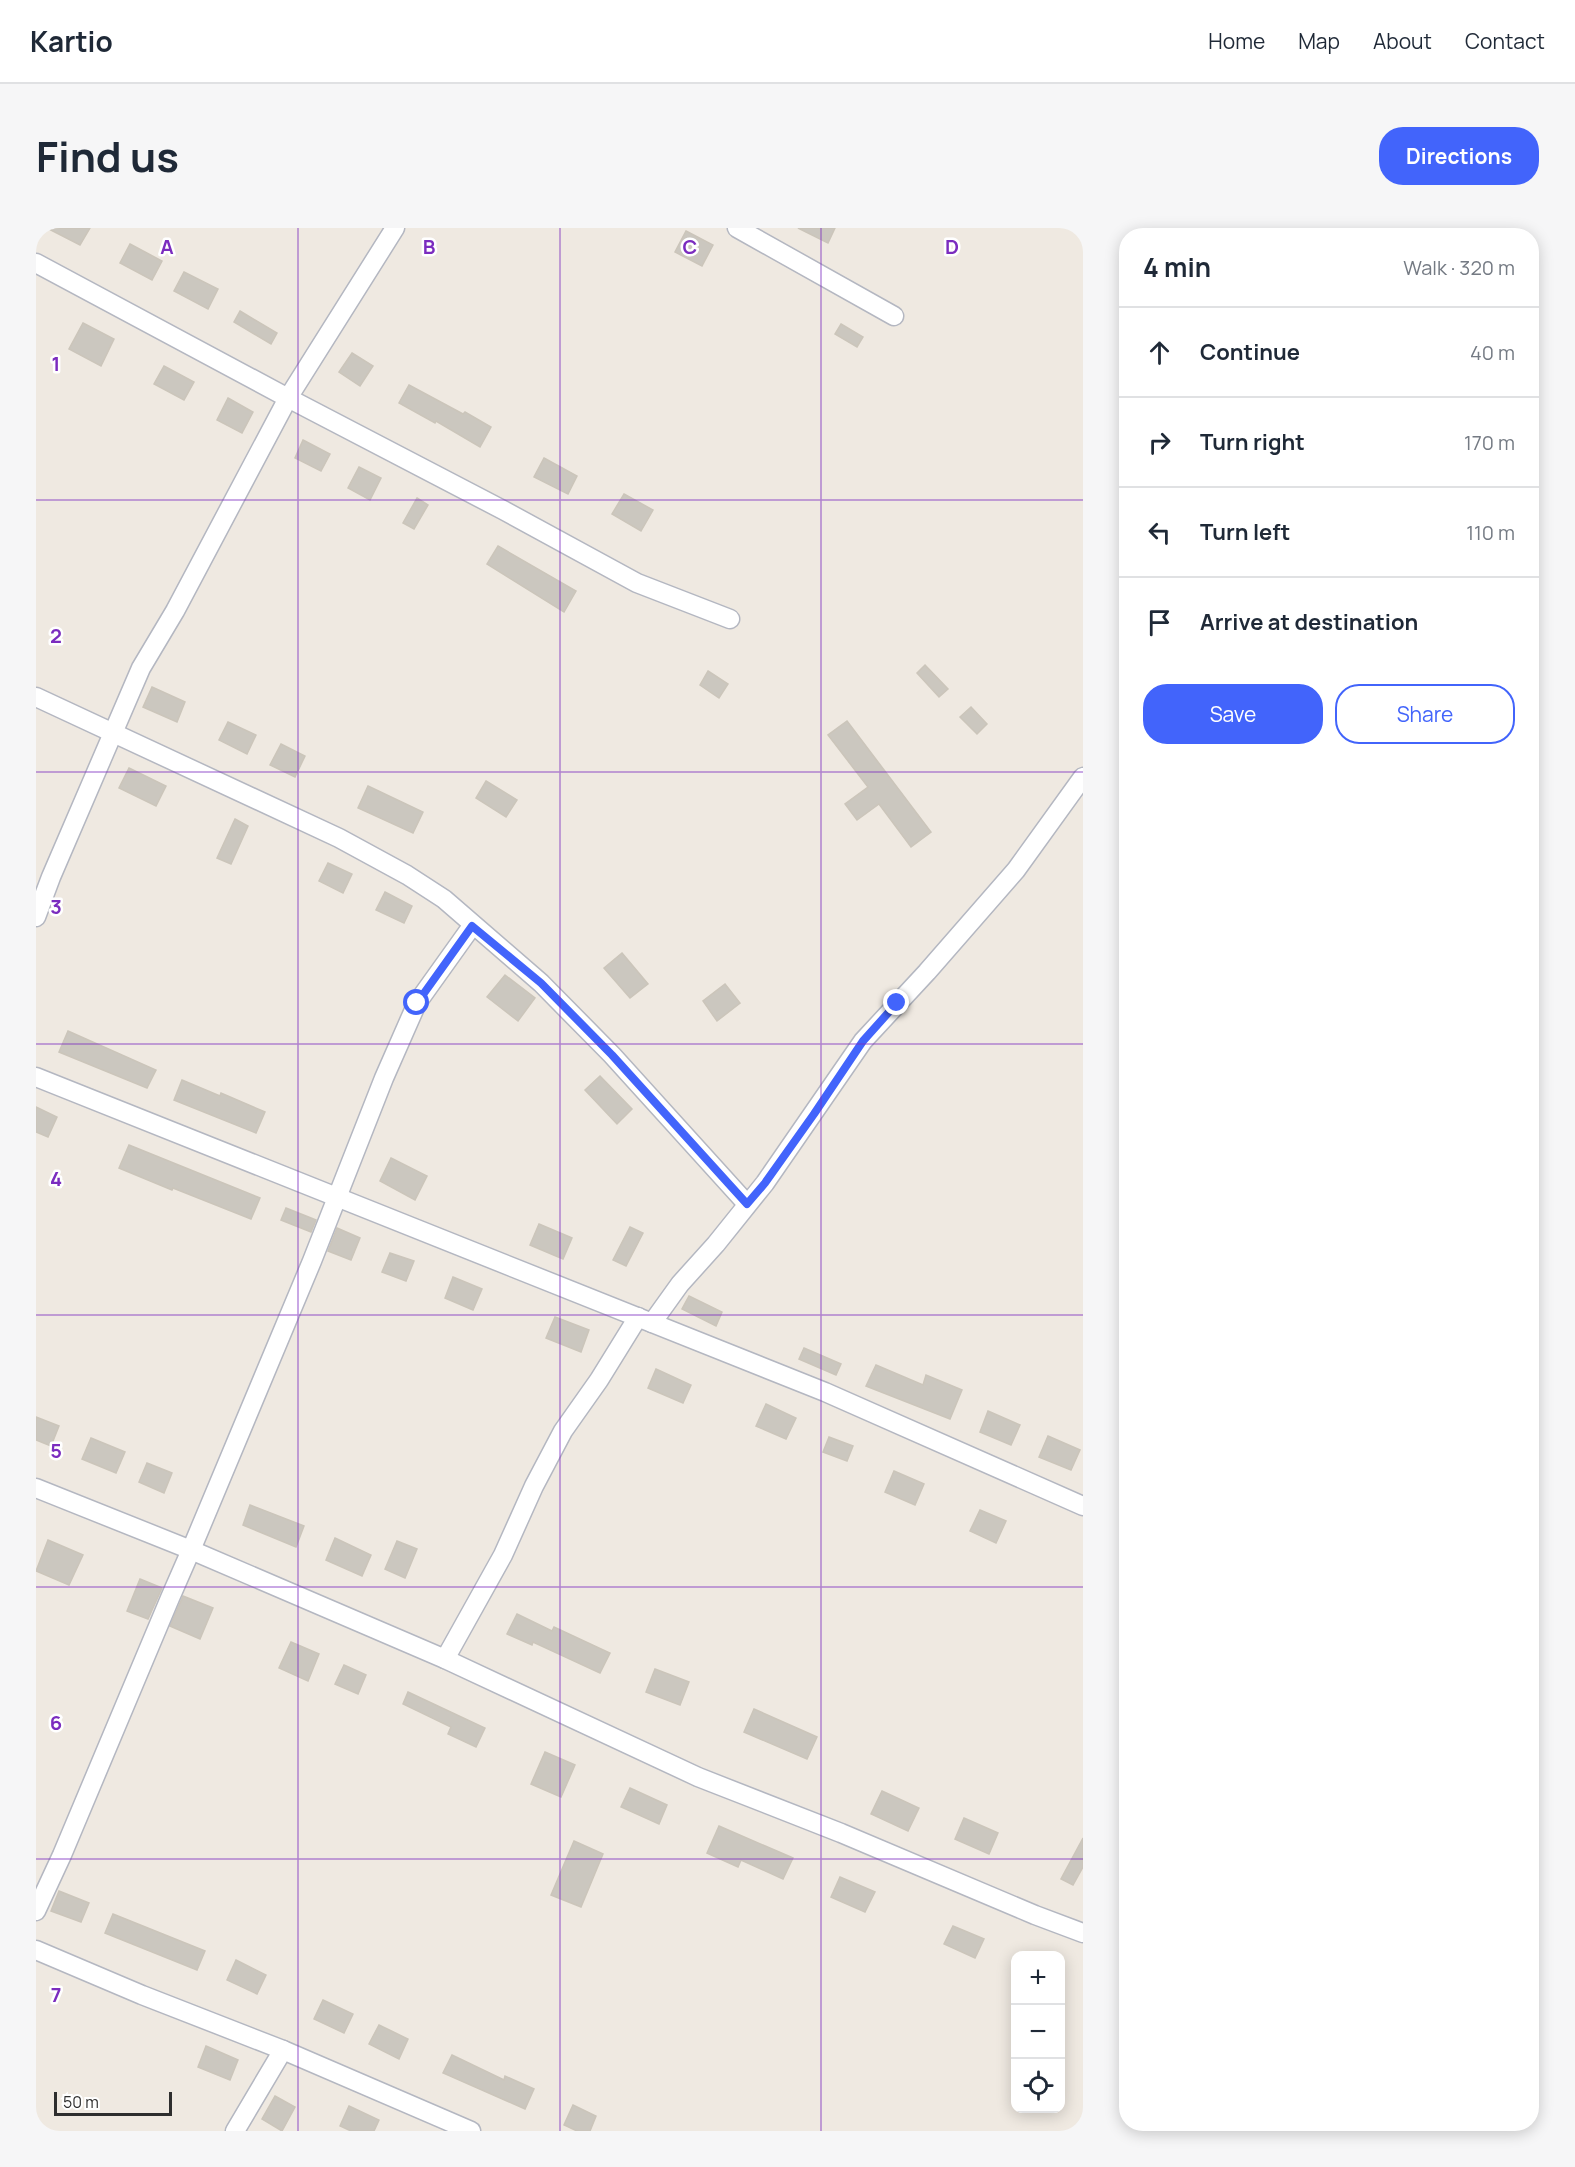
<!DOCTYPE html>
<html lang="en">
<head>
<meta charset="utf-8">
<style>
	body { margin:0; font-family:Manrope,sans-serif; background:#f6f6f7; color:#1f2937 }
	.controls { position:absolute; right:18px; bottom:18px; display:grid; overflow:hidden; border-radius:12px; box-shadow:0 3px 15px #0003 }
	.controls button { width:54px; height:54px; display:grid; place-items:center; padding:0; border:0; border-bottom:2px solid #e0e1e3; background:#fff; color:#1f2937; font:30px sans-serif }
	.scale { position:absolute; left:18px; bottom:15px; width:118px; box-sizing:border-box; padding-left:6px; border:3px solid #2e2e2e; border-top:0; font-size:16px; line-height:21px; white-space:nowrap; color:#2e2e2e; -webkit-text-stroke:4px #fff; paint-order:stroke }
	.stop { position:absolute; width:18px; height:18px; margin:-14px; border:4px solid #4264fb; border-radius:50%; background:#fff }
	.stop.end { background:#4264fb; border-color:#fff; box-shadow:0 2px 6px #0008 }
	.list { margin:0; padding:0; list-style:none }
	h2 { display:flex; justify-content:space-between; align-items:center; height:78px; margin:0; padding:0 24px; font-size:26px }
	h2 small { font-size:20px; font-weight:400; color:#747a83 }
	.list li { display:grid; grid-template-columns:39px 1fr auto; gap:18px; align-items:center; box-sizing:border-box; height:90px; padding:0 24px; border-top:2px solid #e0e1e3 }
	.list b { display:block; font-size:22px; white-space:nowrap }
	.list em { font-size:20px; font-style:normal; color:#747a83 }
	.actions { display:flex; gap:12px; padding:18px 24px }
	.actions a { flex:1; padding:14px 0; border:2px solid #4264fb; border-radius:24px; text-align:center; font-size:21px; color:#4264fb }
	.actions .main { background:#4264fb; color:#fff }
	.icon { flex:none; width:33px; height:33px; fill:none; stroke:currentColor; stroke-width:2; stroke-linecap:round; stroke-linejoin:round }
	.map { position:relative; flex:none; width:1047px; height:1903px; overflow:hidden; border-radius:24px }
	header { display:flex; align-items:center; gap:36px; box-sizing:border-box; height:84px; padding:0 30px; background:#fff; border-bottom:2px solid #e0e1e3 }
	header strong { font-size:28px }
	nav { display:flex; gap:33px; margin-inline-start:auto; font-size:21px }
	.intro { display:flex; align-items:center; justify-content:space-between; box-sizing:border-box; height:144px; padding:0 36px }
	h1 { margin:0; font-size:42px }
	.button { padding:15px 27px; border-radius:24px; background:#4264fb; color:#fff; font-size:21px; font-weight:700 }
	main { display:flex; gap:36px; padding:0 36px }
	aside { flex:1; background:#fff; border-radius:24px; box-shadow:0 3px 15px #0003 }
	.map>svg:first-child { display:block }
	.building { fill:#cbc7bf; stroke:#cbc5ba; stroke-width:1.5 }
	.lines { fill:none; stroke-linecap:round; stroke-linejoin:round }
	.minor-casing { stroke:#b4b7c1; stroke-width:21 }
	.minor { stroke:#fff; stroke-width:18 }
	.route { stroke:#4264fb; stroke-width:8 }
	.grid { fill:none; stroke:#7b2cbf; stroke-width:1.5; stroke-opacity:0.55 }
	.grid-label { font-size:20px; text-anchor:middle; font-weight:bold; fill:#7b2cbf; stroke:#fff; stroke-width:5; stroke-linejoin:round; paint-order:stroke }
</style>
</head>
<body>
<header>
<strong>Kartio</strong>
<nav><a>Home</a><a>Map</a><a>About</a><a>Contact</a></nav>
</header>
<div class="intro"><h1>Find us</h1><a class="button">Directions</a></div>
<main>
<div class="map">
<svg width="1047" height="1903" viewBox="0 0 1047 1903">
	<rect width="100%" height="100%" fill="#efe9e1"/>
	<g class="building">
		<path d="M11,0h43l-10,17z"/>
		<path d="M762,0h37l-7,15z"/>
		<path d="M650,3l27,14 -11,21 -27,-14z"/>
		<path d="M94,16l32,17 -10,19 -32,-17z"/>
		<path d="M148,44l34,17 -10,20 -34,-18z"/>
		<path d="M204,83l37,22 -6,11 -37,-22z"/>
		<path d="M47,95l31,16 -13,27 -32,-17z"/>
		<path d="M805,96l22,13 -6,10 -22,-13z"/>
		<path d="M316,125l21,13 -13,20 -21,-14z"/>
		<path d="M128,138l30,16 -10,18 -30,-16z"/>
		<path d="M373,157l54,29 2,-2 26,15 -11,20 -44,-26 -1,2 -36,-20z"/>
		<path d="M192,170l25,14 -11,21 -25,-13z"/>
		<path d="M267,212l27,14 -9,17 -26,-13z"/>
		<path d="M508,230l33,18 -9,18 -34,-17z"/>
		<path d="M323,239l22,11 -11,22 -22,-12z"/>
		<path d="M588,266l29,16 -12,21 -29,-17z"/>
		<path d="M381,270l11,7 -14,24 -11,-6z"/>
		<path d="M462,318l78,45 -12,21 -77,-48z"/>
		<path d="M889,437l23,24 -9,8 -22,-24z"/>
		<path d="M672,443l20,13 -9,14 -19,-13z"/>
		<path d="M116,459l33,15 -8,20 -34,-15z"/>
		<path d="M935,479l16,17 -10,10 -17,-17z"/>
		<path d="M811,493l84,111 -20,15 -32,-43 -22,16 -12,-16 23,-17 -40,-52z"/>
		<path d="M192,494l28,13 -9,19 -28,-14z"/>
		<path d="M245,516l24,12 -10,21 -25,-12z"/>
		<path d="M93,540l37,18 -10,20 -37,-18z"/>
		<path d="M450,553l31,19 -11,17 -30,-19z"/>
		<path d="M332,558l55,26 -10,21 -55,-25z"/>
		<path d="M199,591l13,7 -17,38 -14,-6z"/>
		<path d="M292,635l24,11 -9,19 -24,-12z"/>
		<path d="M349,664l27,14 -8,17 -28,-13z"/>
		<path d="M586,725l26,31 -18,14 -26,-30z"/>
		<path d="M469,747l30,23 -17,23 -31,-24z"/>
		<path d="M689,756l15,19 -23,18 -14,-20z"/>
		<path d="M32,803l88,39 -9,18 -88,-36z"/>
		<path d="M564,848l32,33 -15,15 -32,-34z"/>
		<path d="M146,852l38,16 1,-3 44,19 -9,21 -82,-33z"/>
		<path d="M0,879l21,10 -9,20 -12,-5z"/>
		<path d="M93,917l131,53 -9,21 -78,-31 -1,2 -53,-22z"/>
		<path d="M355,930l36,18 -12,24 -35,-19z"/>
		<path d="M250,980l30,12 -5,12 -30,-12z"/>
		<path d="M503,996l33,14 -9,21 -33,-14z"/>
		<path d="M594,999l13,6 -17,33 -13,-6z"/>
		<path d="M301,1000l23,10 -9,22 -23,-9z"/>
		<path d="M354,1025l24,8 -8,20 -24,-9z"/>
		<path d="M417,1049l29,12 -9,21 -28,-12z"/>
		<path d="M653,1068l33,16 -6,14 -34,-17z"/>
		<path d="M519,1089l34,13 -8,22 -35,-14z"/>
		<path d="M768,1120l37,16 -5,11 -37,-16z"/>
		<path d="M840,1137l47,20 3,-10 36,15 -12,29 -84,-33z"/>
		<path d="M620,1141l35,16 -8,18 -35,-15z"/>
		<path d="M730,1176l30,14 -10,21 -30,-13z"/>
		<path d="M952,1183l32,14 -9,20 -31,-13z"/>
		<path d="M0,1189l23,9 -8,20 -15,-6z"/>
		<path d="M1012,1208l32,14 -9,20 -32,-13z"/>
		<path d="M793,1209l24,9 -6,15 -24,-9z"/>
		<path d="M55,1210l34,14 -9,21 -34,-14z"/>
		<path d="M111,1235l25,10 -8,20 -25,-11z"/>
		<path d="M858,1243l30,13 -9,21 -30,-13z"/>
		<path d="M214,1277l54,21 -8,21 -53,-22z"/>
		<path d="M944,1282l26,11 -10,22 -26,-12z"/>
		<path d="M299,1310l36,17 -9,21 -36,-16z"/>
		<path d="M12,1312l35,15 -14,30 -33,-14z"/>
		<path d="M361,1313l20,8 -12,29 -20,-9z"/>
		<path d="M104,1351l22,9 -14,31 -21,-8z"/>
		<path d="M147,1368l30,12 -13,31 -30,-13z"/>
		<path d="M481,1386l35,17 2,-4 56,26 -10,20 -67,-31 -1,3 -25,-11z"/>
		<path d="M255,1414l28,12 -11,27 -29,-13z"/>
		<path d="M308,1437l22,10 -8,19 -23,-10z"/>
		<path d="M619,1441l34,13 -9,23 -34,-13z"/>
		<path d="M372,1464l77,36 -9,19 -28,-13 3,-7 -48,-23z"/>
		<path d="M718,1481l63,28 -10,22 -63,-27z"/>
		<path d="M509,1524l30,13 -14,32 -30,-13z"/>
		<path d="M594,1560l37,17 -8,19 -38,-17z"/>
		<path d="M846,1563l37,17 -11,23 -37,-17z"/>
		<path d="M928,1590l34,15 -9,21 -34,-15z"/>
		<path d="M683,1598l74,32 -10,21 -42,-19 -3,7 -31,-14z"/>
		<path d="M1047,1610v29l-10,18 -12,-6z"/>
		<path d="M538,1613l29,13 -22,53 -30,-12z"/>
		<path d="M804,1649l35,15 -10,20 -34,-15z"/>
		<path d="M23,1663l30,12 -8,19 -30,-11z"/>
		<path d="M77,1686l92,37 -8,19 -92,-37z"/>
		<path d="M917,1698l31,13 -9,19 -31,-14z"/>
		<path d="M200,1732l30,15 -9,19 -30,-14z"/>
		<path d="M287,1772l30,14 -9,19 -30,-14z"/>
		<path d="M343,1797l29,14 -9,20 -30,-15z"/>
		<path d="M170,1818l32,14 -8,20 -32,-13z"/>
		<path d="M416,1827l52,25 1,-4 29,13 -9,20 -82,-36z"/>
		<path d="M239,1868l20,11 -13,24 -20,-12z"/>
		<path d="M537,1877l23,11 -6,15h-13l-13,-6z"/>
		<path d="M313,1878l30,14 -5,11h-23l-11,-5z"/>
	</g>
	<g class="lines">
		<g class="minor-casing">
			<g id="minor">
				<path d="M701,0l157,88"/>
				<path d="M0,35l252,135 215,112 134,73 93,36"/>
				<path d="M0,469l303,141 68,37 37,24 97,84 71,72 135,149"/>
				<path d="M0,689l15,-40 90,-209 34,-57 113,-213 107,-170"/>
				<path d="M0,849l789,315 258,114"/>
				<path d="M616,1095l28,-39 36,-40 49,-61 98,-142 64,-69 89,-102 67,-93"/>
				<path d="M0,1260l155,62 254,109 253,118 143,56 194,82 48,18"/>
				<path d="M409,1431l58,-104 31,-69 29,-55 36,-51 39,-63"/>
				<path d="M0,1683l26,-56 108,-257 21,-48 121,-289 72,-183 33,-75 55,-77"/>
				<path d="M0,1722l106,45 141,55 188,81"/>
				<path d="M199,1903l48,-81"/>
			</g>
		</g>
		<use href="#minor" class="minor"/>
	</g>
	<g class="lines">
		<path class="route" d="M381,775l55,-77 69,57 71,72 135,149 18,-21 49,-69 49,-73 34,-38"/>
	</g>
	<path class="grid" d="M262,0v1903M524,0v1903M785,0v1903M0,272h1047M0,544h1047M0,816h1047M0,1087h1047M0,1359h1047M0,1631h1047"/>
	<g class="grid-label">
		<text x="131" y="26">A</text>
		<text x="393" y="26">B</text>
		<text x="654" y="26">C</text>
		<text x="916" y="26">D</text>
		<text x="20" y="143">1</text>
		<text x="20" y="415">2</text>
		<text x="20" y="686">3</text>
		<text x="20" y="958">4</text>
		<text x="20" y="1230">5</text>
		<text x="20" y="1502">6</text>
		<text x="20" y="1774">7</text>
	</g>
</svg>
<div class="controls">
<button>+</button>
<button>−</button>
<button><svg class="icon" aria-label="locate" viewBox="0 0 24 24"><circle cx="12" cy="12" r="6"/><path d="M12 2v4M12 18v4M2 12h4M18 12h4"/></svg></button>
</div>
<div class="scale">50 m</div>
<div class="stop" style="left:381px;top:775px"></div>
<div class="stop end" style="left:861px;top:775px"></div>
</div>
<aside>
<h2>4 min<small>Walk · 320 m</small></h2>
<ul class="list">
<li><svg class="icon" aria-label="ahead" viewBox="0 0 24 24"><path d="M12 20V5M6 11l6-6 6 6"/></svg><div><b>Continue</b></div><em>40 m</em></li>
<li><svg class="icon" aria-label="right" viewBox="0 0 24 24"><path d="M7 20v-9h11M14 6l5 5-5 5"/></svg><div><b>Turn right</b></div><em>170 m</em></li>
<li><svg class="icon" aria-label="left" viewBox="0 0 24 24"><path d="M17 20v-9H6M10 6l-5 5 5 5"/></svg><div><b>Turn left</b></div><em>110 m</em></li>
<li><svg class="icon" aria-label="arrive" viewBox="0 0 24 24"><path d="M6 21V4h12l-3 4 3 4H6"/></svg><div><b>Arrive at destination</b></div></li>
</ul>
<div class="actions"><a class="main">Save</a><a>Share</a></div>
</aside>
</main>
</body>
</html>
